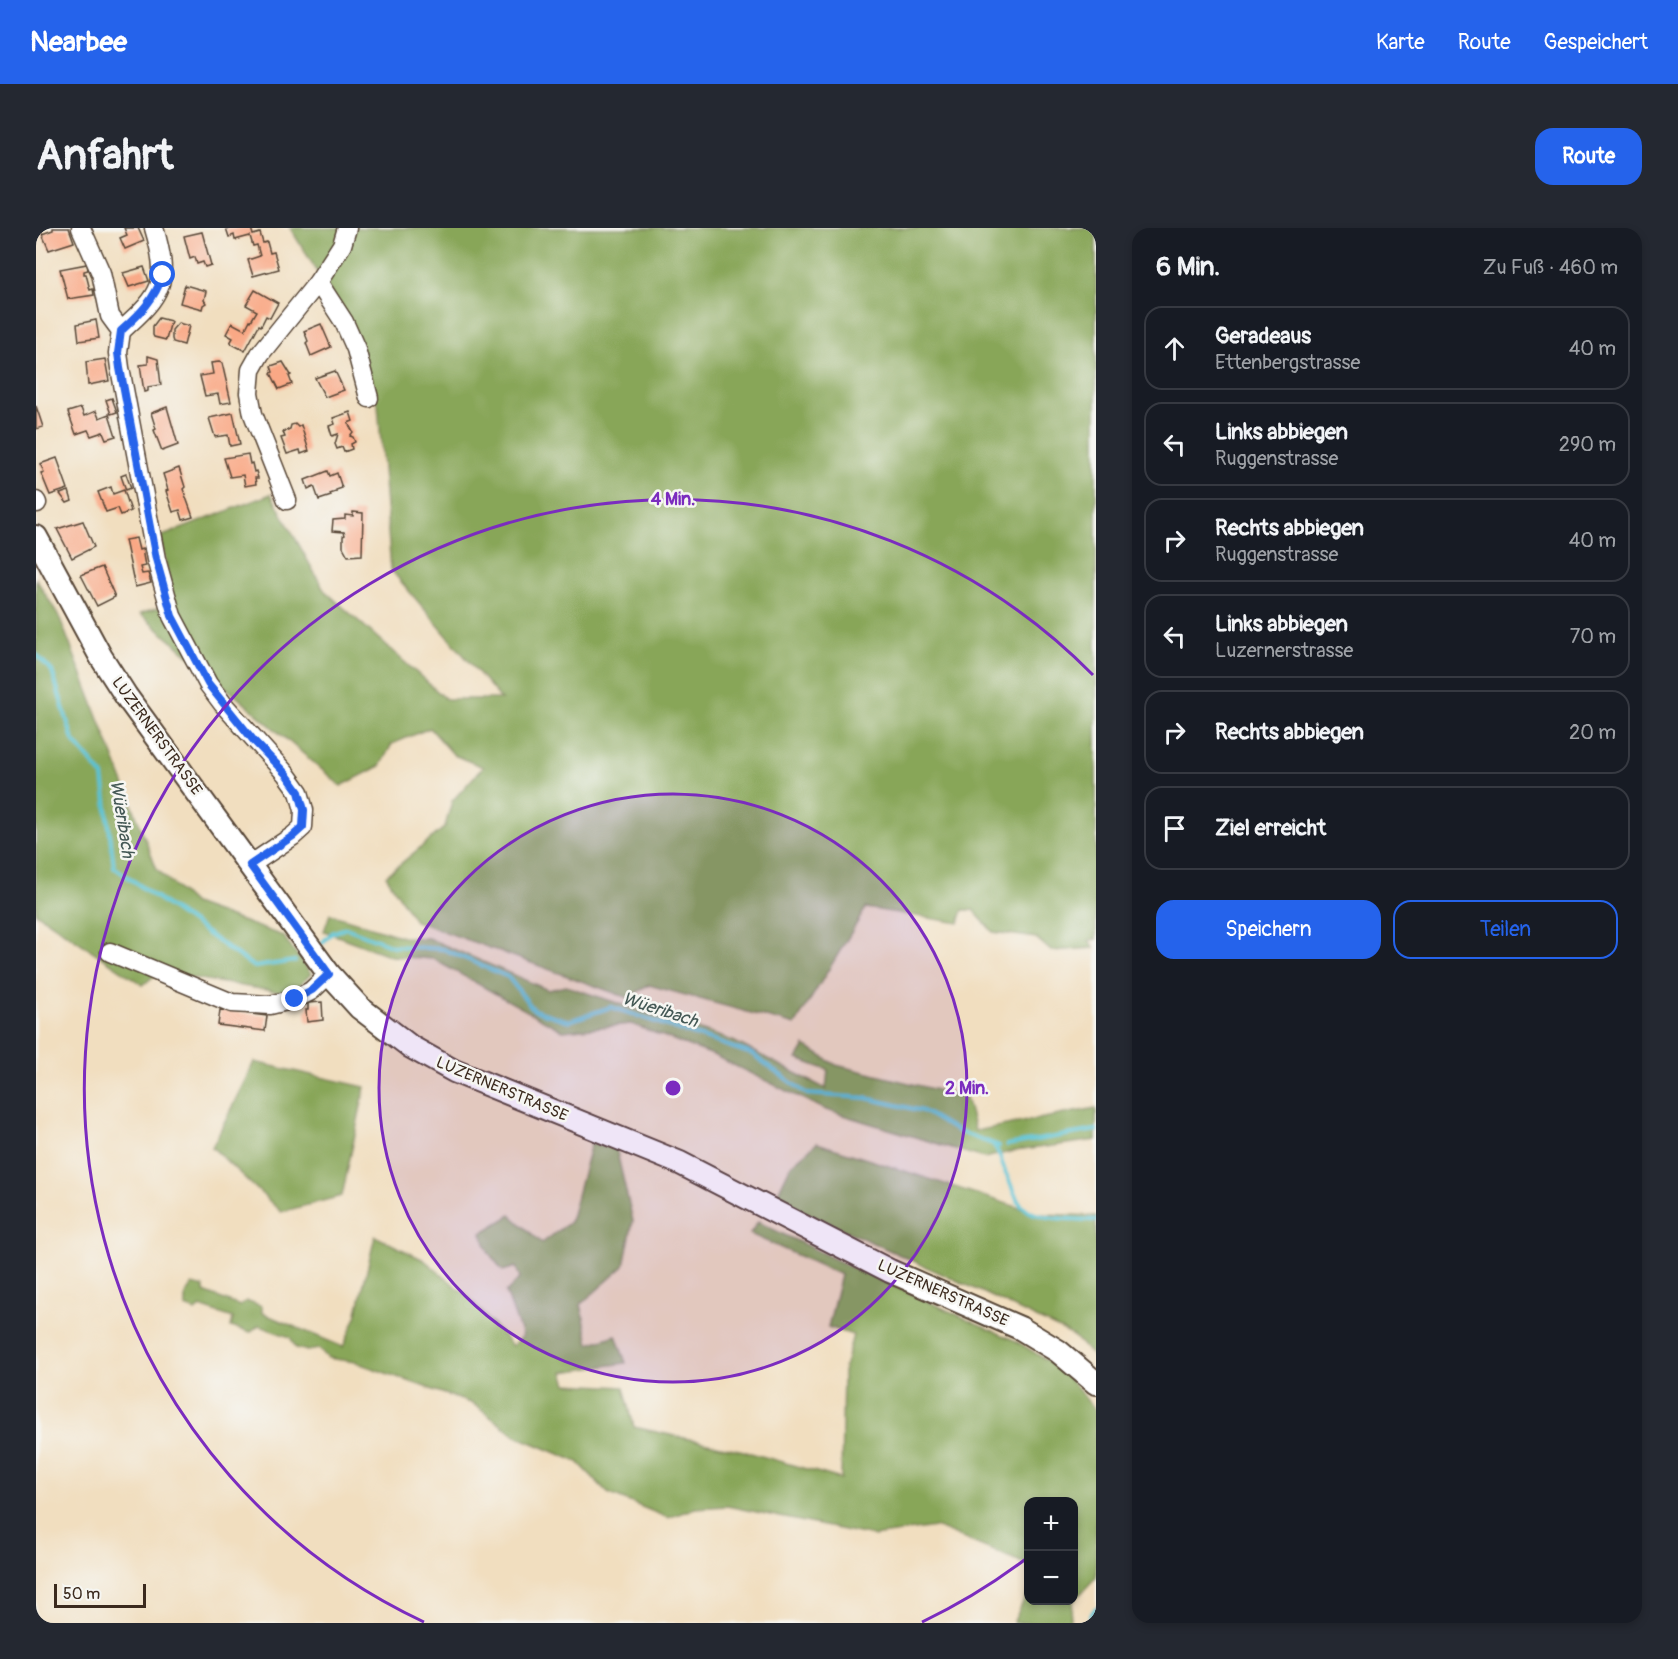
<!DOCTYPE html>
<html lang="de">
<head>
<meta charset="utf-8">
<style>
	body { margin:0; font-family:Pangolin,sans-serif; background:#242831; color:#f1f3f6 }
	.controls { position:absolute; right:18px; bottom:18px; display:grid; overflow:hidden; border-radius:12px; box-shadow:0 3px 9px #0003 }
	.controls button { width:54px; height:54px; display:grid; place-items:center; padding:0; border:0; border-bottom:2px solid #363941; background:#171b24; color:#f1f3f6; font:30px sans-serif }
	.scale { position:absolute; left:18px; bottom:15px; width:92px; box-sizing:border-box; padding-left:6px; border:3px solid #3b2a1e; border-top:0; font-size:16px; line-height:21px; white-space:nowrap; color:#3b2a1e; -webkit-text-stroke:4px #f6f6f2; paint-order:stroke }
	.stop { position:absolute; width:18px; height:18px; margin:-14px; border:4px solid #2563eb; border-radius:50%; background:#fff }
	.stop.end { background:#2563eb; border-color:#fff; box-shadow:0 2px 6px #0008 }
	.list { margin:0; padding:0; list-style:none }
	h2 { display:flex; justify-content:space-between; align-items:center; height:78px; margin:0; padding:0 24px; font-size:26px }
	h2 small { font-size:20px; font-weight:400; color:#9ea1a6 }
	.list li { display:grid; grid-template-columns:39px 1fr auto; gap:18px; align-items:center; box-sizing:border-box; height:84px; margin:0 12px 12px; padding:0 12px; border:2px solid #363941; border-radius:18px }
	.list b { display:block; font-size:22px; white-space:nowrap }
	.list p { margin:0; font-size:20px; white-space:nowrap; color:#9ea1a6 }
	.list em { font-size:20px; font-style:normal; color:#9ea1a6 }
	.actions { display:flex; gap:12px; padding:18px 24px }
	.actions a { flex:1; padding:14px 0; border:2px solid #2563eb; border-radius:18px; text-align:center; font-size:21px; color:#2563eb }
	.actions .main { background:#2563eb; color:#fff }
	.icon { flex:none; width:33px; height:33px; fill:none; stroke:currentColor; stroke-width:2; stroke-linecap:round; stroke-linejoin:round }
	.map { position:relative; flex:none; width:1060px; height:1395px; overflow:hidden; border-radius:18px }
	header { display:flex; align-items:center; gap:36px; box-sizing:border-box; height:84px; padding:0 30px; background:#2563eb; color:#fff }
	header strong { font-size:28px }
	nav { display:flex; gap:33px; margin-inline-start:auto; font-size:21px }
	.intro { display:flex; align-items:center; justify-content:space-between; box-sizing:border-box; height:144px; padding:0 36px }
	h1 { margin:0; font-size:42px }
	.button { padding:15px 27px; border-radius:18px; background:#2563eb; color:#fff; font-size:21px; font-weight:700 }
	main { display:flex; gap:36px; padding:0 36px }
	aside { flex:1; background:#171b24; border-radius:18px; box-shadow:0 3px 9px #0003 }
	.map>svg:first-child { display:block }
	.forest { fill:#88a659; stroke:#62683c; stroke-width:1.5 }
	.lines { fill:none; stroke-linecap:round; stroke-linejoin:round }
	.stream { stroke:#59c3d5; stroke-width:4 }
	.building { fill:#f9a885 }
	.minor-casing { stroke:#564536; stroke-width:21 }
	.major-casing { stroke:#564536; stroke-width:26 }
	.minor { stroke:#fff; stroke-width:18 }
	.major { stroke:#fff; stroke-width:22 }
	.route { stroke:#2563eb; stroke-width:8 }
	.ring { fill:none; stroke:#7b2cbf; stroke-width:3 }
	.labels { text-anchor:middle; dominant-baseline:central; stroke-width:5; stroke-linejoin:round; paint-order:stroke }
	.street-label { font-size:16px; fill:#3b2a1e; stroke:#f6f6f2 }
	.water-label { font-size:18px; font-style:italic; fill:#445855; stroke:#f6f6f2 }
	.centre { fill:#7b2cbf; stroke:#f6f6f2; stroke-width:3 }
	.ring-label { font-size:18px; text-anchor:middle; font-weight:bold; fill:#7b2cbf; stroke:#f6f6f2; stroke-width:5; stroke-linejoin:round; paint-order:stroke }
</style>
</head>
<body>
<header>
<strong>Nearbee</strong>
<nav><a>Karte</a><a>Route</a><a>Gespeichert</a></nav>
</header>
<div class="intro"><h1>Anfahrt</h1><a class="button">Route</a></div>
<main>
<div class="map">
<svg width="1060" height="1395" viewBox="0 0 1060 1395">
	<rect width="100%" height="100%" fill="#f6f6f2"/>
	<filter id="ink" filterUnits="userSpaceOnUse"><feTurbulence type="fractalNoise" baseFrequency=".0167" numOctaves="2"/><feDisplacementMap in="SourceGraphic" scale="12" xChannelSelector="R" yChannelSelector="G"/><feConvolveMatrix kernelMatrix="1 2 1 2 8 2 1 2 1" color-interpolation-filters="sRGB"/></filter>
	<filter id="wash" filterUnits="userSpaceOnUse"><feTurbulence type="fractalNoise" baseFrequency=".008" numOctaves="4" result="noise"/><feDisplacementMap in="SourceGraphic" scale="24" xChannelSelector="R" yChannelSelector="G"/><feGaussianBlur stdDeviation="1.35" result="paint"/><feColorMatrix in="noise" values="0 0 0 0 0 0 0 0 0 0 0 0 0 0 0 0 0 1.4 0 .05"/><feComposite in="paint" operator="in"/></filter>
	<g filter="url(#wash)">
		<rect width="100%" height="100%" fill="#f1debf"/>
		<g class="forest">
			<path d="M254,0h806v711l-7,1 5,8 -43,3 -15,-13 -43,-6 -20,-22h-10l-4,13 -93,-15 -71,117 -146,-40 -21,13 -213,-77 -29,-45 59,-49 7,-26 31,-34 -29,-12 -24,-27 -38,16 -12,22 -39,20 -201,-172 34,-11 -14,-66 111,-43 53,96 122,109h55l-110,-129 -13,-165 -31,-86z"/>
			<path d="M0,351l23,37 98,253 37,35 89,32 28,38 -21,20 -131,-22 -16,13 -107,-72z"/>
			<path d="M294,686l73,23 25,1 120,52 18,-4 167,55 93,48 2,-19 -31,-11 8,-13 31,19 130,32 9,34 121,-23v32l-81,11 -31,7 -158,-48 -113,-55 -82,-31 -68,7 -130,-72 -42,-3 -67,-25z"/>
			<path d="M218,834l111,25 -23,109 -61,16 -69,-65z"/>
			<path d="M555,915l25,5 17,73 -9,45 -43,38 8,40 27,-9 10,28 -63,9 4,12 57,3 10,40 110,24 97,28 2,-107 10,-37 -25,-8 13,-52 -91,-41 8,-12 91,44 167,75 45,28 35,42v166l-23,25 -4,21h-56l15,-31 1,8h45v-98h-45l-1,63 -93,-38 -62,9 -146,-30 -32,2 -27,10 -60,-25 -30,-31 -62,-26 -43,-32 -118,-42 -27,-4 -9,-9 -11,2 -12,-3 -6,-11 -31,-11 -9,7 -19,-6 2,-9 -33,-11 -5,4 -10,-4v-12l7,-11 12,3v5l36,14 6,-5 16,6v6l81,34 13,-30 19,-81 49,24 45,37 43,49 10,-10 -16,-44 14,-14 -4,-11 -13,4 -14,-18 -8,-20 30,-18 31,28 28,-21z"/>
			<path d="M781,915l222,71 57,2v144l-22,-24 -94,-45 -205,-92 16,-34z"/>
		</g>
		<g class="lines">
			<g class="stream">
				<path d="M0,426l16,17 21,69 30,36 11,91 140,100 41,-6"/>
				<path d="M286,715l10,-10 14,-5 47,18 50,3 65,28 26,33 35,11 42,-14 141,47 55,40 59,4 57,13 34,20 42,15"/>
				<path d="M957,916c7,9 9,20 13,30 5,9 8,22 14,30 12,17 56,15 76,16"/>
				<path d="M971,917l89,-15"/>
				<path d="M1053,1395l2,-8 5,-7"/>
			</g>
		</g>
		<g id="blocks">
			<g class="building">
				<path d="M17,0h16l5,14 -25,8 -7,-16 11,-4z"/>
				<path d="M88,0h14l6,13 -19,8 -5,-11 7,-3z"/>
				<path d="M190,0h25l2,7 7,-2 3,10 4,-1 3,11 4,-1 5,17 -26,7 -5,-16 12,-4 -3,-11 -4,1 -3,-10 -15,4 -1,-5 -5,2z"/>
				<path d="M166,4l9,33 -6,2 -2,-5 -6,2 -2,-7 -5,2 -6,-23z"/>
				<path d="M51,36l1,6 -4,1v3h2l4,16 3,-1 1,6 -26,4 -8,-30z"/>
				<path d="M108,39l5,14 -20,6 -6,-14z"/>
				<path d="M149,57l21,6 -2,9 2,3 -3,2 -1,4 -22,-6z"/>
				<path d="M219,62l23,13 -8,15 -4,-2 -5,10 -2,-1 -14,26 -15,-8 3,-5 -7,-4 6,-11 13,7 5,-10 1,1 6,-10 -11,-6z"/>
				<path d="M123,90l12,3 -5,19 -12,-3 -1,-2v-9z"/>
				<path d="M60,92l3,18 -20,3 -2,-17z"/>
				<path d="M142,95l11,3 -5,19 -11,-3 -1,-3v-9z"/>
				<path d="M285,96l10,23 -20,9 -5,-13 2,-2 -4,-10z"/>
				<path d="M112,128l10,3 3,26 -13,2v4l-4,1 -4,-27 8,-1z"/>
				<path d="M69,131l4,22 -21,4 -2,-23z"/>
				<path d="M183,134l3,1 9,39 -11,2 -2,-10 -13,2 -5,-20 13,-2 -2,-11z"/>
				<path d="M247,134l8,13 -2,1 3,8 -13,5 -8,-16 2,-1 -2,-6z"/>
				<path d="M299,143l9,19 -19,7 -10,-19z"/>
				<path d="M76,170l5,14 -6,2 -5,-14z"/>
				<path d="M0,178l7,21 -7,2z"/>
				<path d="M131,179l11,38 -16,6 -8,-21 2,-1 -5,-16z"/>
				<path d="M45,180l3,8 12,-5 3,7 10,-4 7,22 -10,3 -3,-7 -12,4 -3,-6 -12,4 -8,-22z"/>
				<path d="M314,184l3,9 -5,2 5,9 -3,4 3,1 2,5 -4,2 1,5 -8,3 -2,-5 -5,2 -2,-5 3,-10 -6,2 -3,-10 6,-2 -2,-6z"/>
				<path d="M197,185l7,31 -10,2 -2,-11 -13,2 -6,-19z"/>
				<path d="M259,196l3,3 3,-2 8,26 -8,3 -1,-4 -13,4 -6,-16 4,-1 -2,-5 7,-3 1,-4z"/>
				<path d="M212,226l2,10 2,-1 2,9 2,-1 2,7h-3l1,6 -11,2 -2,-11 -13,2 -6,-19z"/>
				<path d="M21,230l11,31 -18,6 -9,-22 3,-1 -4,-8z"/>
				<path d="M143,240l6,19 -2,2 10,28 -10,3 -3,-10 -7,2 -7,-21 2,-1 -5,-16z"/>
				<path d="M292,243l2,5 7,-3 5,15 -6,2v2l-6,2 1,2 -12,4 -5,-14 -6,3 -3,-9z"/>
				<path d="M90,246l5,14 -5,2 -5,-14z"/>
				<path d="M75,259l2,7 11,-4 7,21 -10,4 -3,-7 -12,4 -8,-20z"/>
				<path d="M33,263l3,10 -5,2 -7,-9z"/>
				<path d="M317,284l10,1 -1,42 -14,1 -5,-9v-11l2,-1 -1,-3 -12,-1 1,-11 12,-1v-4l8,1z"/>
				<path d="M47,293l11,26 -22,11 -15,-29z"/>
				<path d="M100,310l3,12 3,-1 3,17 -5,1 2,7 6,-1 3,10 -16,4 -10,-47z"/>
				<path d="M66,339l13,30 -18,9 -16,-31z"/>
				<path d="M286,774l1,18 -16,2 -1,-12h2v-7z"/>
				<path d="M184,782l47,6 -2,15 -47,-6z"/>
			</g>
		</g>
	</g>
	<g filter="url(#ink)">
		<use href="#blocks" fill-opacity="0" stroke="#564536" stroke-width="1.5"/>
		<g class="lines">
			<g class="minor-casing">
				<g id="minor">
					<path d="M45,0l20,45 9,43 11,15 -3,22 2,15 36,191 16,57 36,68 15,20 63,70 13,18 5,18 -1,17 -10,9 -43,29"/>
					<path d="M282,54l26,40 12,27 13,49"/>
					<path d="M85,103c42,-37 49,-49 33,-103"/>
					<path d="M251,272l-34,-86 -4,-21 2,-23 9,-16 58,-72 24,-37 5,-17"/>
					<path d="M0,273l1,2"/>
					<path d="M74,724l122,51 38,2 25,-6 16,-8 18,-17"/>
				</g>
			</g>
			<g class="major-casing">
				<path id="major" d="M0,309l65,120 25,39 203,278 31,34 51,39 43,24 226,92 210,108 130,57 38,23 38,32"/>
			</g>
			<use href="#minor" class="minor"/>
			<use href="#major" class="major"/>
		</g>
	</g>
	<g class="lines" filter="url(#ink)">
		<path class="route" d="M127,47c-9,25 -22,38 -42,56l-3,22 2,15 36,191 16,57 36,68 46,57 32,33 13,18 5,18 -1,17 -10,9 -43,29 79,109 -17,16 -17,9"/>
	</g>
	<circle cx="637" cy="860" r="294" fill="#7b2cbf" fill-opacity=".12"/>
	<g class="ring">
		<circle cx="637" cy="860" r="294"/>
		<path d="M991 1330A589 589 0 0 1 886 1394M388 1394A589 589 0 1 1 1057 447"/>
	</g>
	<g class="labels">
		<g class="street-label">
			<text transform="translate(121 508) rotate(54)">LUZERNERSTRASSE</text>
			<text transform="translate(466 861) rotate(23)">LUZERNERSTRASSE</text>
			<text transform="translate(907 1065) rotate(24)">LUZERNERSTRASSE</text>
		</g>
		<g class="water-label">
			<text transform="translate(86 591) rotate(81)">Wüeribach</text>
			<text transform="translate(624 782) rotate(18)">Wüeribach</text>
		</g>
	</g>
	<circle cx="637" cy="860" r="9" class="centre"/>
	<g class="ring-label">
		<text x="637" y="277">4 Min.</text>
		<text x="931" y="866">2 Min.</text>
	</g>
</svg>
<div class="controls">
<button>+</button>
<button>−</button>
</div>
<div class="scale">50 m</div>
<div class="stop" style="left:127px;top:47px"></div>
<div class="stop end" style="left:259px;top:771px"></div>
</div>
<aside>
<h2>6 Min.<small>Zu Fuß · 460 m</small></h2>
<ul class="list">
<li><svg class="icon" aria-label="ahead" viewBox="0 0 24 24"><path d="M12 20V5M6 11l6-6 6 6"/></svg><div><b>Geradeaus</b><p>Ettenbergstrasse</p></div><em>40 m</em></li>
<li><svg class="icon" aria-label="left" viewBox="0 0 24 24"><path d="M17 20v-9H6M10 6l-5 5 5 5"/></svg><div><b>Links abbiegen</b><p>Ruggenstrasse</p></div><em>290 m</em></li>
<li><svg class="icon" aria-label="right" viewBox="0 0 24 24"><path d="M7 20v-9h11M14 6l5 5-5 5"/></svg><div><b>Rechts abbiegen</b><p>Ruggenstrasse</p></div><em>40 m</em></li>
<li><svg class="icon" aria-label="left" viewBox="0 0 24 24"><path d="M17 20v-9H6M10 6l-5 5 5 5"/></svg><div><b>Links abbiegen</b><p>Luzernerstrasse</p></div><em>70 m</em></li>
<li><svg class="icon" aria-label="right" viewBox="0 0 24 24"><path d="M7 20v-9h11M14 6l5 5-5 5"/></svg><div><b>Rechts abbiegen</b></div><em>20 m</em></li>
<li><svg class="icon" aria-label="arrive" viewBox="0 0 24 24"><path d="M6 21V4h12l-3 4 3 4H6"/></svg><div><b>Ziel erreicht</b></div></li>
</ul>
<div class="actions"><a class="main">Speichern</a><a>Teilen</a></div>
</aside>
</main>
</body>
</html>
